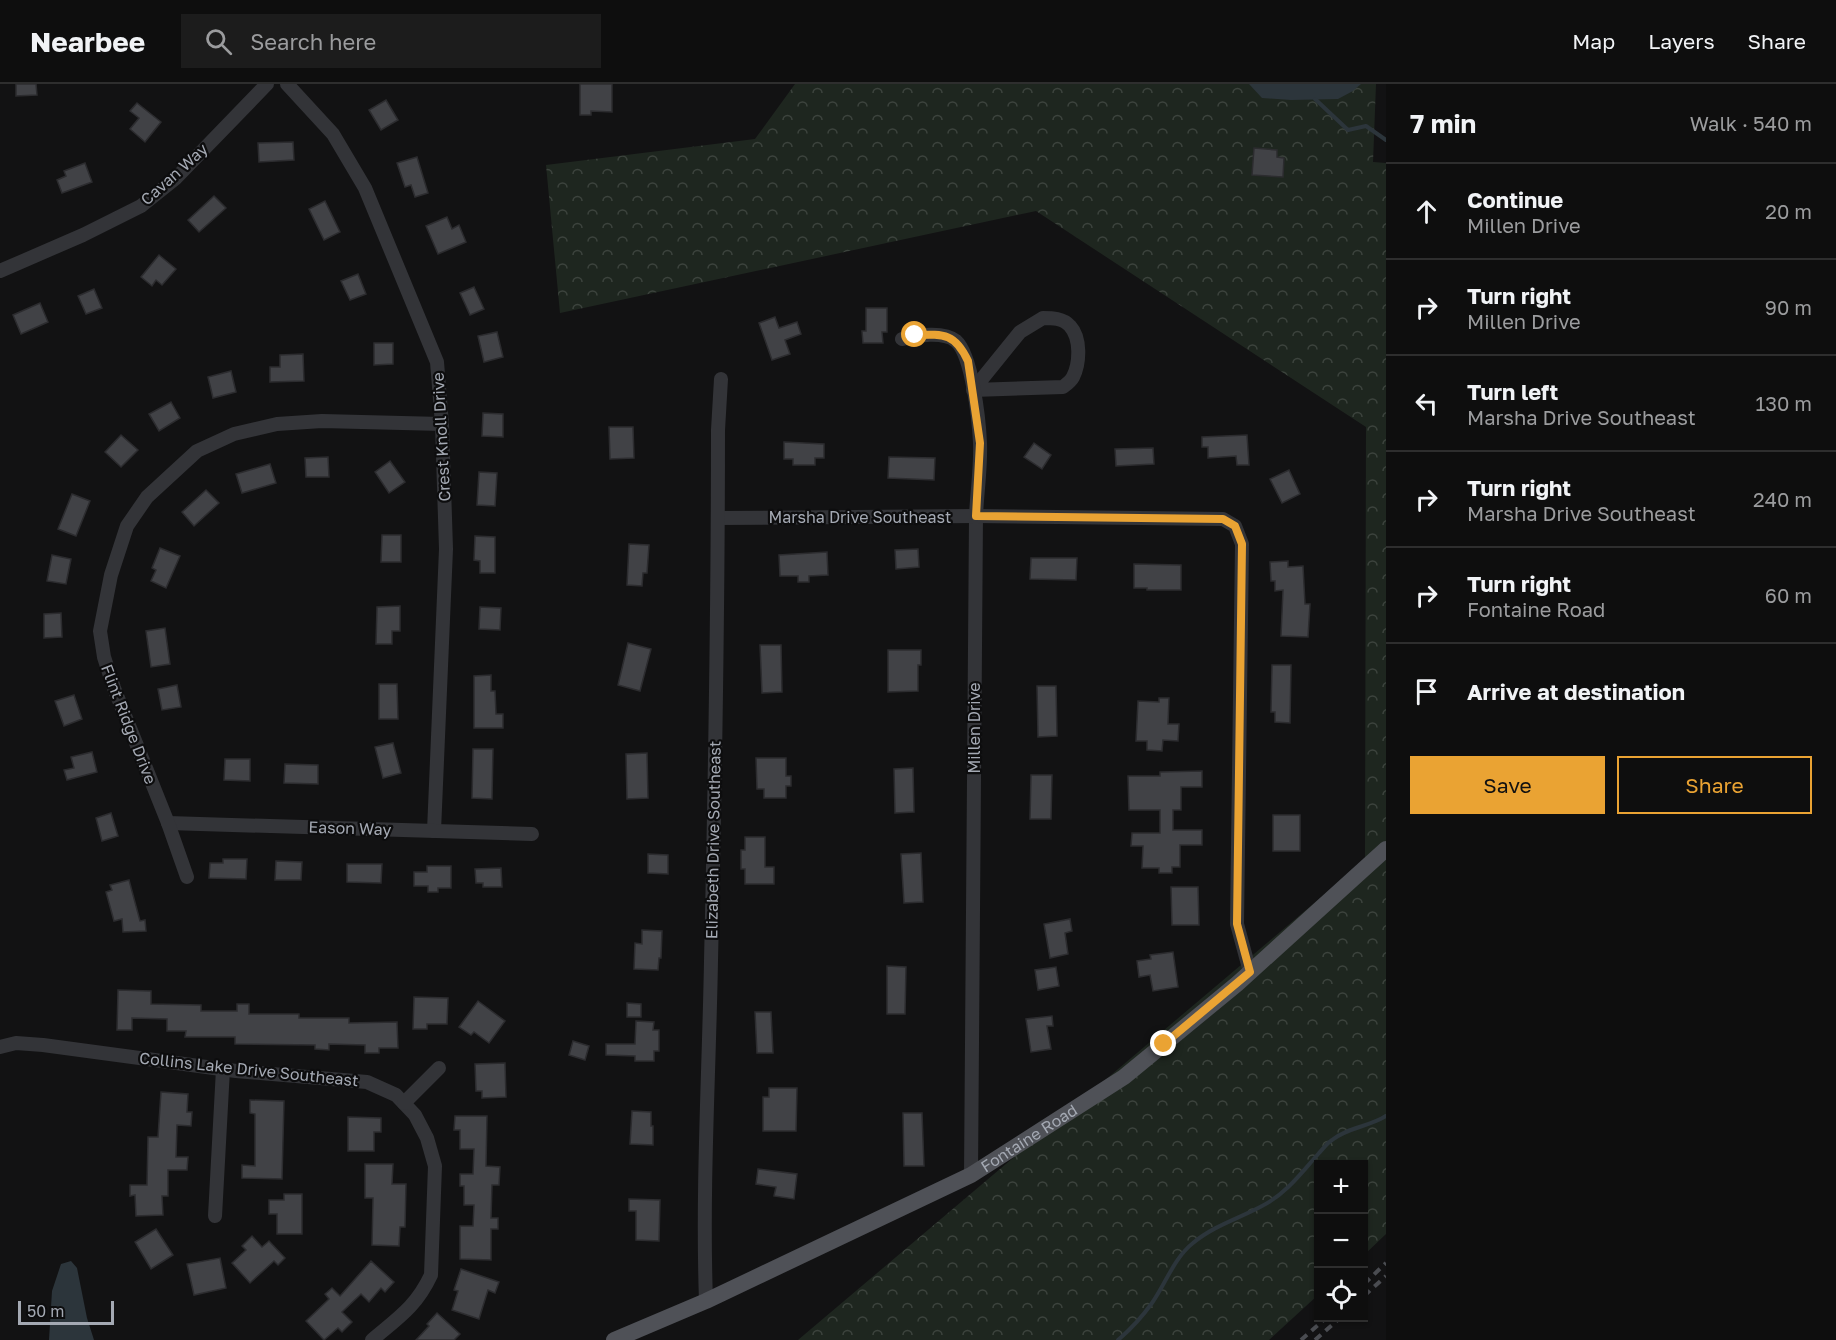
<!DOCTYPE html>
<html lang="en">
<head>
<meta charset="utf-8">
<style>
	body { margin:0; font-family:"Golos Text",sans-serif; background:#1c1c1c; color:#f1f3f6 }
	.controls { position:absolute; right:18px; bottom:18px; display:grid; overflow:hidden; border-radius:0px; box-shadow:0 2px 4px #0004 }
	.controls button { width:54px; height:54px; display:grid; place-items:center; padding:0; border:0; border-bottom:2px solid #2e2e2e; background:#0e0e0e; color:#f1f3f6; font:30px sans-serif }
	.scale { position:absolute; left:18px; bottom:15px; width:96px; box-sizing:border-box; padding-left:6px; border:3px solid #a4a9b3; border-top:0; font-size:16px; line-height:21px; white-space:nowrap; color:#a4a9b3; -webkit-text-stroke:4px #0d0d0e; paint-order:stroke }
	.stop { position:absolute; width:18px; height:18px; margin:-14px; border:4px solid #eaa333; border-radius:50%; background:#fff }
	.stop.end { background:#eaa333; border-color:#fff; box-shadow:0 2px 6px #0008 }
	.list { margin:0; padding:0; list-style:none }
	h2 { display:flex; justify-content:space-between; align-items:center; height:78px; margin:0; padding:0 24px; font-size:26px }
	h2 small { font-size:20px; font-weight:400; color:#9b9c9e }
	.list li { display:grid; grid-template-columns:39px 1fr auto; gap:18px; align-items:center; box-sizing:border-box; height:96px; padding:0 24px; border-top:2px solid #2e2e2e }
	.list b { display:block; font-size:22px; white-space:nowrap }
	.list p { margin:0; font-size:20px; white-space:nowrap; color:#9b9c9e }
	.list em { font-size:20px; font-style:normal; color:#9b9c9e }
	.actions { display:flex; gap:12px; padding:18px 24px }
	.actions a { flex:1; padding:14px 0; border:2px solid #eaa333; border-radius:0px; text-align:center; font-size:21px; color:#eaa333 }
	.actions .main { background:#eaa333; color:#111 }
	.icon { flex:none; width:33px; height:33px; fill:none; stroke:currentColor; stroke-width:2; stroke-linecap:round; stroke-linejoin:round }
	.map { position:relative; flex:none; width:1386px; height:1256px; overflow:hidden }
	header { display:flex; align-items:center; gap:36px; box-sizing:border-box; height:84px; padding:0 30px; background:#0e0e0e; border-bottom:2px solid #2e2e2e }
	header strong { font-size:28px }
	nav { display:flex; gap:33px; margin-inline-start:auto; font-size:21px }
	.search { width:420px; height:54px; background:#1c1c1c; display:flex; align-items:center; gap:15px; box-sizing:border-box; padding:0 21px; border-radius:0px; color:#9b9c9e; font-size:22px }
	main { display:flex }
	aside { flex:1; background:#0e0e0e }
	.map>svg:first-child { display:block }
	.forest { fill:url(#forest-crowns) }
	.water { fill:#2c353b }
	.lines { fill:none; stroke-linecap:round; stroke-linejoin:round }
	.stream { stroke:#2c353b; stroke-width:4 }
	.building { fill:#414246; stroke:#2c2c2f; stroke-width:1.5 }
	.minor { stroke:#333438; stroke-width:14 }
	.major { stroke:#4f5157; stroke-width:16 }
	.rail { stroke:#4a4c51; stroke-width:4; stroke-dasharray:8 6; stroke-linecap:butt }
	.route { stroke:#eaa333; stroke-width:8 }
	.labels { text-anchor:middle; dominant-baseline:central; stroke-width:4.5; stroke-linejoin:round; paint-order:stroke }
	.street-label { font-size:16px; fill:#a4a9b3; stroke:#0d0d0e }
</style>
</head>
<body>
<header>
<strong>Nearbee</strong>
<div class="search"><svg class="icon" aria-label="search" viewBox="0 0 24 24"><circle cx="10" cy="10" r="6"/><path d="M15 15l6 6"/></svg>Search here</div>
<nav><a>Map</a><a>Layers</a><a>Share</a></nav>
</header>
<main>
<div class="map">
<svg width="1386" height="1256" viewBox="0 0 1386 1256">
	<defs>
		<pattern id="forest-crowns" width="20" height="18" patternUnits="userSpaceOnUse" patternTransform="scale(1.5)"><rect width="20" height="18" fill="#1e261f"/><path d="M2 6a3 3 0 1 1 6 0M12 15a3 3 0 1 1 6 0" fill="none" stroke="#3c433d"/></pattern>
	</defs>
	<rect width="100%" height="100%" fill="#121213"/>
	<path class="forest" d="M795,0h581l-3,78 13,1v1071l-22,21v-91h-46v131l-49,45h-471l567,-480 1,-433 -330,-216 -476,102 -14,-148 209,-26z"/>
	<g class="water">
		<path d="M1249,0h112l-8,7 -15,8 -47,1 -29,-2z"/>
		<path d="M71,1177l6,7 10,50 7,22h-45l3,-49 9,-27z"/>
	</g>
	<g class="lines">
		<g class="stream">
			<path d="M1315,15l33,31 18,-4 20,14"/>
			<path d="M1118,1256c13,-11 24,-23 34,-37 14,-20 22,-45 41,-60 20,-17 47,-25 69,-37 24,-12 40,-34 57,-53 4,-4 8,-10 13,-13 16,-13 37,-13 54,-24"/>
		</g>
	</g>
	<g class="building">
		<path d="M16,0h20l1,11 -21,1z"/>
		<path d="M580,0h32v28l-21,-1v4h-11z"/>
		<path d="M386,16l12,20 -17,10 -12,-20z"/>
		<path d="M137,19l24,19 -16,20 -15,-13 9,-11 -9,-7z"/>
		<path d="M293,58l1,18 -35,2 -1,-19z"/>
		<path d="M1254,64l23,2v7l7,1 -1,19 -31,-2z"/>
		<path d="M417,73l11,36 -13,4 -4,-12 -6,2 -8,-24z"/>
		<path d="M85,79l7,19 -30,11 -5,-13 9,-4 -2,-5z"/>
		<path d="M214,112l12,12 -27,24 -11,-12z"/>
		<path d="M325,117l15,31 -16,8 -15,-31z"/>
		<path d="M447,133l5,12 7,-4 7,17 -28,12 -12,-28z"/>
		<path d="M159,171l17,14 -14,16 -6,-5 -4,6 -11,-9z"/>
		<path d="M358,190l8,20 -16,6 -9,-19z"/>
		<path d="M474,203l10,22 -14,6 -10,-22z"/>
		<path d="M94,205l8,19 -16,6 -8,-18z"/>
		<path d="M40,219l8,19 -27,12 -8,-19z"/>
		<path d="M866,224h21v24h-5l1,11h-20l-1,-12h4z"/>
		<path d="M775,233l4,11 18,-6 4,12 -16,6 5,14 -18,6 -13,-37z"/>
		<path d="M497,248l6,25 -19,5 -6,-26z"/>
		<path d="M374,259h19v21l-19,1z"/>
		<path d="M303,270l1,27 -34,1v-15h10v-12z"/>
		<path d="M231,287l5,21 -23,6 -5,-21z"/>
		<path d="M171,318l9,16 -21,13 -10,-17z"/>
		<path d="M483,329l20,1v23l-21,-1z"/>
		<path d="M609,343h24l1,31 -24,1z"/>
		<path d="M121,351l17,15 -17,17 -16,-15z"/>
		<path d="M1247,351l2,30h-12l-1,-9 -28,2v-11h-6v-10z"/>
		<path d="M784,358l40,2v14h-9v7h-22v-6h-9z"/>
		<path d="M1034,359l17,12 -9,14 -18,-12z"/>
		<path d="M1153,364l1,16 -38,2 -1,-17z"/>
		<path d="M328,373l1,20h-23l-1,-19z"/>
		<path d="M889,373l46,1 -1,22 -46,-2z"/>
		<path d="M390,377l15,21 -16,11 -14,-21z"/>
		<path d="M270,380l6,19 -34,10 -6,-19z"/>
		<path d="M1289,386l11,24 -18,9 -12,-24z"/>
		<path d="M479,388l18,1 -2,33 -18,-1z"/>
		<path d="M206,406l13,13 -25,23 -12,-14z"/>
		<path d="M72,410l18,7 -14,35 -18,-7z"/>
		<path d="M382,451h19v27h-20z"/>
		<path d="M475,452l20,1v36h-15v-12l-6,-1z"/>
		<path d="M629,460l20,1 -2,28h-4l-1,13 -15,-1z"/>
		<path d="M160,464l20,8 -14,32 -15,-7 5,-11 -4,-2z"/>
		<path d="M918,465l1,18 -23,2 -1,-19z"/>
		<path d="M827,468l1,23 -19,1v6h-11v-6h-18l-1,-21z"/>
		<path d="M52,471l19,4 -5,25 -19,-3z"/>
		<path d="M1031,474h46l-1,22 -46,-1z"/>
		<path d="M1288,477v6l15,-1 2,38h5l-2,33 -27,-1 2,-46 -8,1v-10h-4l-1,-19z"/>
		<path d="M1134,480l47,1v25h-34v-2h-13z"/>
		<path d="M400,522v25h-8v13h-16l1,-37z"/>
		<path d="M480,523l21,1 -1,22 -21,-1z"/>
		<path d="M61,529l1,24 -18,1v-24z"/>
		<path d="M165,544l5,36 -19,3 -5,-36z"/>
		<path d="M628,559l23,6 -11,42 -22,-6z"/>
		<path d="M760,561h21l1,47 -20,1z"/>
		<path d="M888,566h33v15h-3v26l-30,1z"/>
		<path d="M1272,581h19l-1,58 -15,-1v-10h-4z"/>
		<path d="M491,591v16h4l1,23h7v14h-29v-52z"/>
		<path d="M379,600h18l1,35h-19z"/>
		<path d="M177,601l4,22 -19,3 -4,-21z"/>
		<path d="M1037,602h19l1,50 -19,1z"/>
		<path d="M74,611l8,24 -18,7 -9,-25z"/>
		<path d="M1159,614h10l-1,26h11l-1,17 -15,-1 -1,11 -15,-1v-9h-11l2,-40 21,1z"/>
		<path d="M393,659l8,30 -18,5 -8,-31z"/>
		<path d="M473,665h20l-1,50 -20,-1z"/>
		<path d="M92,668l5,20 -30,8 -3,-10 10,-2 -3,-11z"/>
		<path d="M647,669l1,45 -21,1 -1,-45z"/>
		<path d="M756,674h30v18h5v10h-5v12h-22v-9h-7z"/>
		<path d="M225,675h25v22l-26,-1z"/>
		<path d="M285,680l33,1v19l-34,-1z"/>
		<path d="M913,684l1,44 -19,1 -1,-44z"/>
		<path d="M1202,687v16h-21v23h-8v20h29v15h-22v22h-8v6h-13v-5h-17l1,-22h-12l1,-13h28v-23h-31l-1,-34h32v-4z"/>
		<path d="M1031,691h21l-1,44h-21z"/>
		<path d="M111,729l7,23 -16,5 -6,-23z"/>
		<rect x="1273" y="731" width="27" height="36"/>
		<path d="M745,753h20v30h9v17h-29v-15h-4v-19h4z"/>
		<path d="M921,769l2,49 -19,1 -3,-49z"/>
		<path d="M648,770l20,1v19l-20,-1z"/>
		<path d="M223,775h24l-1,20 -37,-1 1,-15h13z"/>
		<path d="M276,777l26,1 -1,18h-26z"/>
		<path d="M347,780h35l-1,19 -34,-1z"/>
		<path d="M427,782h24v22h-13v4h-10v-6h-14v-14h13z"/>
		<path d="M501,784l1,19h-19v-4h-7l-1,-14z"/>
		<path d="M129,796l11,41 5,-1 1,11 -23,1 -1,-13 -8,2 -8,-29 6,-2 -2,-5z"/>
		<path d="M1171,803h27l1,38h-27z"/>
		<path d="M1070,835l2,12 -7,2 3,21 -18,4 -6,-34z"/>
		<path d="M642,846l20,1 -1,27h-2l-1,12 -24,-1 1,-26 7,1z"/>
		<path d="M1173,868l5,35 -25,4 -3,-16 -11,2 -2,-16 14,-2 -1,-4z"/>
		<path d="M887,882l19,1 -1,47h-18z"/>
		<path d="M1056,883l3,19 -21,4 -3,-20z"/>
		<path d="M118,906l33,1v13l50,1v6h36v-7h12v10h50v4h50v5l48,-1 1,26h-19v5h-14v-8l-36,-1v6l-14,-1v-4l-80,-1v-7h-50l1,-6h-19v-12l-35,-1v12h-15z"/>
		<path d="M414,913l34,1 -1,26h-20v5h-14z"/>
		<path d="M478,917l27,20 -16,22 -15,-11 -3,3 -12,-8z"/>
		<path d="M627,919l14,1v13h-14z"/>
		<path d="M755,928h16l2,41h-16z"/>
		<path d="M1052,932l1,10h-6l4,23 -20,3 -5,-33z"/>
		<path d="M636,937l18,1 -1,8h6v21h-5v10h-19v-5l-29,-1v-11h29z"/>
		<path d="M573,957l16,5 -4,14 -16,-5z"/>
		<path d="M505,979l1,34 -24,1v-7h-6l-1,-27z"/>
		<path d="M769,1004h28l-1,43h-33v-34h6z"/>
		<path d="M161,1008l27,2 -1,18h5l-1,14 -14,-1 -1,32h12l-1,13h-19v26h-6l1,19 -27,1 -1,-21 -5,1v-11h17l1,-48h10z"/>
		<path d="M250,1016l34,1 -2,78 -40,-1v-13l13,1v-52l-5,-1z"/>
		<path d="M632,1027l19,1v14h2v19l-23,-1z"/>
		<path d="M903,1029h19l2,53h-20z"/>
		<path d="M455,1032h32l-1,50 14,1 -1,18h-7l-1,33h7v11h-7v31l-31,-1v-33h13l1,-21h-10v-19h-4v-12h13l1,-25h-14v-19h-6z"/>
		<path d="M348,1033l33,1v14h-7v19h-26z"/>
		<path d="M365,1080h28l-1,20h14l-1,43h-5l-1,19 -27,-1 1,-47h-8z"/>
		<path d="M758,1085l39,5 -3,25 -20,-3 2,-9 -20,-3z"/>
		<path d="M284,1110h18v40h-25v-20h-8v-14h15z"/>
		<path d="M629,1115l31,1 -1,41 -23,-1v-29h-7z"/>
		<path d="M156,1145l17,26 -22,14 -16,-27z"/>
		<path d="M252,1152l10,11 7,-6 16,17 -7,7 -4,-4 -24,22 -18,-20 14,-13 -4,-4z"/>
		<path d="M220,1174l6,30 -32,7 -7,-31z"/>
		<path d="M371,1177l23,21 -9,10 -4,-4 -12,14 -8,-8 -19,18 10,10 -10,10 -4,-4 -14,12 -18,-19 23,-22 -4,-5 7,-6 8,8z"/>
		<path d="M461,1185l38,13 -4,11 -7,-3 -9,29 -27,-9 6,-19 -4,-1z"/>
		<path d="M437,1229l23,21 -6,6h-38l13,-14 -2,-2z"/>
	</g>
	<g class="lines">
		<g class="minor">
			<path d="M287,0l46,50 32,54 72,174 5,62 4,125 -12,282"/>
			<path d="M0,187l83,-36 58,-29 35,-28 91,-94"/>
			<path d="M1043,234c9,0 20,0 27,8 11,12 10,37 3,51 -2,4 -6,7 -10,10l-90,3 47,-58z"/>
			<path d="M902,255c14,-4 42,-8 54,2 16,14 23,79 24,102 1,24 -3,49 -4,73l-5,659"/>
			<path d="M718,434l258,-2 247,3 12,7 7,18 -5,380 13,48"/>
			<path d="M168,739l364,11"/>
			<path d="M187,793l-19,-54 -54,-135 -10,-31 -4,-26 11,-56 16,-49 20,-29 50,-46 37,-17 43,-10 45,-3 120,3"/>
			<path d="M0,963l16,-4 27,2 193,26 131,11 29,13 19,20 12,23 8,28 -4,109c-15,32 -33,43 -59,65"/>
			<path d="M404,1019l35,-35"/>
			<path d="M215,1132l8,-147"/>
			<path d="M706,1217c-4,-113 3,-227 5,-340 4,-177 7,-354 7,-531l3,-51"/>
		</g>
		<path class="major" id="s1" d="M614,1256l92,-39 265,-126 153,-98 113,-93 149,-135"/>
		<g class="rail">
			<path d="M1364,1200l22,-21"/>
			<path d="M1364,1212l22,-20"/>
			<path d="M1301,1256l25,-22"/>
			<path d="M1315,1256l25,-22"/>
		</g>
	</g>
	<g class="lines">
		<path class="route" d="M915,251c29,-1 40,-2 53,26l12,82 -4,73 247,3 12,7 7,18 -5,380 13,48 -86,72"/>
	</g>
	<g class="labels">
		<g class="street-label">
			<text transform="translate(174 90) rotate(-42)">Cavan Way</text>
			<text transform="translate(441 353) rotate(-93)">Crest Knoll Drive</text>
			<text x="860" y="433">Marsha Drive Southeast</text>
			<text transform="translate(129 640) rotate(69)">Flint Ridge Drive</text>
			<text transform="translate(974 644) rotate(-90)">Millen Drive</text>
			<text transform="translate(350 744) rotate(2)">Eason Way</text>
			<text transform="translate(713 756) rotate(-89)">Elizabeth Drive Southeast</text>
			<text transform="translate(249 985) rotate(6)">Collins Lake Drive Southeast</text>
			<text stroke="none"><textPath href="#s1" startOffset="462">Fontaine Road</textPath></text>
		</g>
	</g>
</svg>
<div class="controls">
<button>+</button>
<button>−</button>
<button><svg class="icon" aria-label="locate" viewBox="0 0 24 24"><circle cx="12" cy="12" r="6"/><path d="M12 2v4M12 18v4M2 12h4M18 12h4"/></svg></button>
</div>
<div class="scale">50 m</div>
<div class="stop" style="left:915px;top:251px"></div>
<div class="stop end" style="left:1164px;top:960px"></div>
</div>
<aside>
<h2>7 min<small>Walk · 540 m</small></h2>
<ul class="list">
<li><svg class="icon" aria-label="ahead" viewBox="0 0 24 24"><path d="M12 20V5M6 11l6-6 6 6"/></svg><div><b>Continue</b><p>Millen Drive</p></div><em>20 m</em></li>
<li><svg class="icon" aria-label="right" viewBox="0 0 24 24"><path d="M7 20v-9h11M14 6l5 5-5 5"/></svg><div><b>Turn right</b><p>Millen Drive</p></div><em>90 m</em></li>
<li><svg class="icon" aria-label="left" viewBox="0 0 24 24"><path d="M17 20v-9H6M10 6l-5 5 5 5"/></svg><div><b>Turn left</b><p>Marsha Drive Southeast</p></div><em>130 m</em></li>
<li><svg class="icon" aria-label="right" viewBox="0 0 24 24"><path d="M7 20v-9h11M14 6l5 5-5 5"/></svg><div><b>Turn right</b><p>Marsha Drive Southeast</p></div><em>240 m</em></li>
<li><svg class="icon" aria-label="right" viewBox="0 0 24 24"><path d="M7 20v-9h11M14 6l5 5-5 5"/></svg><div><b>Turn right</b><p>Fontaine Road</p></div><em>60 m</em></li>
<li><svg class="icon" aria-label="arrive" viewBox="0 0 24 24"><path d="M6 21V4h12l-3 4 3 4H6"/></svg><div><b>Arrive at destination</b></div></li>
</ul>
<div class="actions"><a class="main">Save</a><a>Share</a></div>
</aside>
</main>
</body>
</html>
